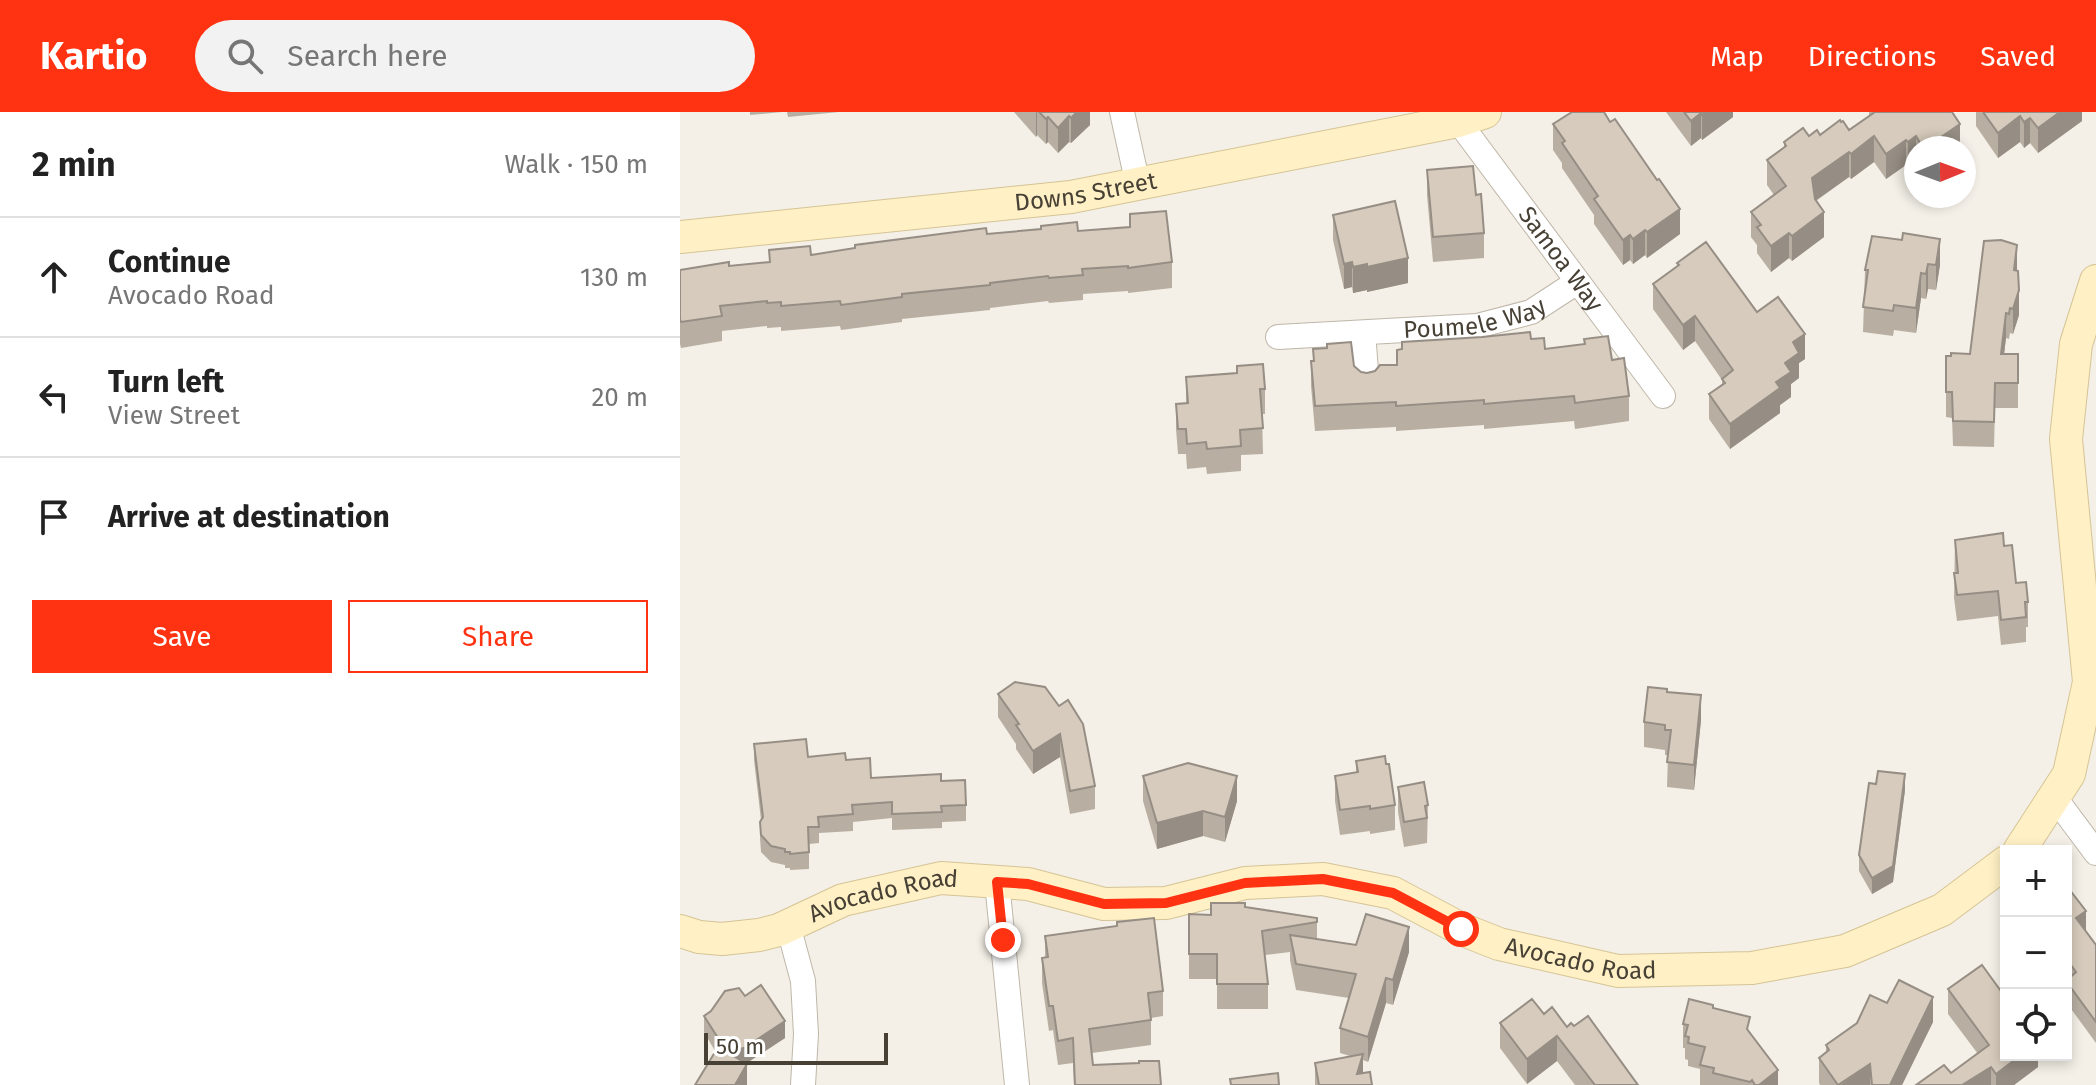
<!DOCTYPE html>
<html lang="en">
<head>
<meta charset="utf-8">
<style>
	body { margin:0; font-family:"Fira Sans",sans-serif; background:#f2f2f2; color:#222 }
	.controls { position:absolute; right:24px; bottom:24px; display:grid; overflow:hidden; border-radius:0px; box-shadow:0 4px 12px #0003 }
	.controls button { width:72px; height:72px; display:grid; place-items:center; padding:0; border:0; border-bottom:2px solid #e0e0e0; background:#fff; color:#222; font:40px sans-serif }
	.compass { position:absolute; left:1224px; top:24px; width:72px; height:72px; border-radius:50%; background:#fff; box-shadow:0 4px 12px #0003; rotate:89deg }
	.scale { position:absolute; left:24px; bottom:20px; width:184px; box-sizing:border-box; padding-left:8px; border:4px solid #474035; border-top:0; font-size:22px; line-height:28px; white-space:nowrap; color:#474035; -webkit-text-stroke:6px #fff; paint-order:stroke }
	.stop { position:absolute; width:24px; height:24px; margin:-18px; border:6px solid #ff3312; border-radius:50%; background:#fff }
	.stop.end { background:#ff3312; border-color:#fff; box-shadow:0 2px 8px #0008 }
	.list { margin:0; padding:0; list-style:none }
	h2 { display:flex; justify-content:space-between; align-items:center; height:104px; margin:0; padding:0 32px; font-size:34px }
	h2 small { font-size:26px; font-weight:400; color:#767676 }
	.list li { display:grid; grid-template-columns:52px 1fr auto; gap:24px; align-items:center; box-sizing:border-box; height:120px; padding:0 32px; border-top:2px solid #e0e0e0 }
	.list b { display:block; font-size:30px; white-space:nowrap }
	.list p { margin:0; font-size:26px; white-space:nowrap; color:#767676 }
	.list em { font-size:26px; font-style:normal; color:#767676 }
	.actions { display:flex; gap:16px; padding:24px 32px }
	.actions a { flex:1; padding:18px 0; border:2px solid #ff3312; border-radius:0px; text-align:center; font-size:28px; color:#ff3312 }
	.actions .main { background:#ff3312; color:#fff }
	.icon { flex:none; width:44px; height:44px; fill:none; stroke:currentColor; stroke-width:2; stroke-linecap:round; stroke-linejoin:round }
	.map { position:relative; flex:none; width:1416px; height:973px; overflow:hidden }
	header { display:flex; align-items:center; gap:48px; box-sizing:border-box; height:112px; padding:0 40px; background:#ff3312; color:#fff }
	header strong { font-size:38px }
	nav { display:flex; gap:44px; margin-inline-start:auto; font-size:28px }
	.search { width:560px; height:72px; background:#f2f2f2; display:flex; align-items:center; gap:20px; box-sizing:border-box; padding:0 28px; border-radius:44px; color:#767676; font-size:30px }
	main { display:flex }
	aside { flex:1; background:#fff }
	.map>svg:first-child { display:block }
	.lines { fill:none; stroke-linecap:round; stroke-linejoin:round }
	.street-casing { stroke:#bfb7a9; stroke-width:26 }
	.secondary-casing { stroke:#d5c495; stroke-width:34 }
	.street { stroke:#fff; stroke-width:24 }
	.secondary { stroke:#fff0c5; stroke-width:32 }
	.wall { fill:#b8afa2 }
	.shaded-wall { fill:#968e84 }
	.building { fill:#d6cbbc; stroke:#968e84; stroke-width:2 }
	.route { stroke:#ff3312; stroke-width:10 }
	.labels { text-anchor:middle; dominant-baseline:central; stroke-width:6; stroke-linejoin:round; paint-order:stroke }
	.street-label { font-size:24px; fill:#474035; stroke:#fff }
</style>
</head>
<body>
<header>
<strong>Kartio</strong>
<div class="search"><svg class="icon" aria-label="search" viewBox="0 0 24 24"><circle cx="10" cy="10" r="6"/><path d="M15 15l6 6"/></svg>Search here</div>
<nav><a>Map</a><a>Directions</a><a>Saved</a></nav>
</header>
<main>
<aside>
<h2>2 min<small>Walk · 150 m</small></h2>
<ul class="list">
<li><svg class="icon" aria-label="ahead" viewBox="0 0 24 24"><path d="M12 20V5M6 11l6-6 6 6"/></svg><div><b>Continue</b><p>Avocado Road</p></div><em>130 m</em></li>
<li><svg class="icon" aria-label="left" viewBox="0 0 24 24"><path d="M17 20v-9H6M10 6l-5 5 5 5"/></svg><div><b>Turn left</b><p>View Street</p></div><em>20 m</em></li>
<li><svg class="icon" aria-label="arrive" viewBox="0 0 24 24"><path d="M6 21V4h12l-3 4 3 4H6"/></svg><div><b>Arrive at destination</b></div></li>
</ul>
<div class="actions"><a class="main">Save</a><a>Share</a></div>
</aside>
<div class="map">
<svg width="1416" height="973" viewBox="0 0 1416 973">
	<rect width="100%" height="100%" fill="#f4f0e7"/>
	<g class="lines">
		<g class="street-casing">
			<g id="street">
				<path d="M442,0l16,73"/>
				<path id="s1" d="M778,9l205,275"/>
				<path d="M683,221l4,50"/>
				<path id="s2" d="M598,225l199,-11 54,-14 46,-30"/>
				<path d="M1375,686l41,55"/>
				<path d="M317,770l20,203"/>
				<path d="M108,813l15,56 3,53 -3,51"/>
			</g>
		</g>
		<g class="secondary-casing">
			<g id="secondary">
				<path id="s3" d="M0,125l391,-40 387,-76 27,-9"/>
				<path d="M1339,739l50,-77 20,-92 -23,-243 10,-95 20,-63"/>
				<path id="s4" d="M0,819l19,6 23,2 37,-4 20,-5 64,-30 98,-22 87,6 76,20 62,-1 79,-20 78,-4 70,14 68,36 38,15 119,27 134,-3 93,-17 97,-41 64,-48"/>
			</g>
		</g>
		<use href="#street" class="street"/>
		<use href="#secondary" class="secondary"/>
	</g>
	<g class="wall">
		<path d="M70,0h32l-32,3z"/>
		<path d="M107,0h52l-51,5z"/>
		<path d="M334,0h76v13l-19,18 -2,-1 -11,11 -10,-11 -2,2 -9,-9 -1,2z"/>
		<path d="M986,0h67v5l-31,23 -1,-2 -10,8z"/>
		<path d="M1189,0h83l8,36h-44v14l-8,5 -2,-2 -20,14 -12,-17 -23,17 -2,-2 -33,24 8,36 -32,24 -3,-3 -18,14 -14,-19v-8l-6,-8v-25l23,-17 -7,-10v-25l17,-13v-5l25,-6 40,-6 20,-14z"/>
		<path d="M1296,0h106v9l-44,32 -8,-10 -6,5 -4,-6 -22,16 -22,-32z"/>
		<path d="M873,12l127,110 -33,24 -2,-3 -12,9 -3,-4 -7,5 -29,-41v-9l-32,-47v-5l-9,-13z"/>
		<path d="M747,58l49,25 8,38v25l-51,4 -6,-67z"/>
		<path d="M450,102l42,48v26l-44,5v-2l-45,3v6l-34,3 -1,-2 -58,7v2l-88,9v3l-61,8 -1,-4 -59,5v-4l-14,1v-2l-45,5v10l-41,7 -1,-4v-74l89,-8v-12l42,5 176,-21 91,-3 52,-4z"/>
		<path d="M653,103l75,68 -41,9v-2l-14,3 -1,-6 -8,2 -11,-49z"/>
		<path d="M1192,124l68,29 -4,25 -8,-1 -2,10 -5,-1 -5,35 -22,-3 -1,6 -30,-4 2,-62z"/>
		<path d="M997,151l80,49 48,47 -6,4v15l-8,6v13l-11,8v8l-50,36 -21,-30v-25l13,-10v-4l-27,-39 -12,9 -30,-41v-25l24,-18z"/>
		<path d="M1337,159l2,44 -6,19 -3,-1 -1,6 -3,-1 -2,16h14v54h-23l-1,39 -41,-1 -1,-28 -6,-1v-61l24,-2z"/>
		<path d="M851,227l14,10 39,-5v-5l28,21 17,36v25l-54,8 -1,-8 -90,8v-4l-88,6v-4l-81,4 -4,-45v-25l43,5 7,6 6,1 30,-8v-15z"/>
		<path d="M506,265l79,12v25h-3l1,40 -22,1v16l-34,3 -1,-7 -19,2 -1,-15h-8l-2,-25v-25l10,-1z"/>
		<path d="M1275,428l49,6 12,37 12,19v25h-2v15l-25,3 -3,-29 -41,5 -3,-23z"/>
		<path d="M365,575l50,99v23l-25,5 -10,-57 -27,17 -17,-25v-5l-18,-27v-23z"/>
		<path d="M987,580l34,28 -7,70 -27,-3 1,-32h-3v-5l-21,-3v-25z"/>
		<path d="M74,632l54,13 38,3 25,18 70,3 25,24v16l-24,1v6l-50,2v-12l-39,4v9l-34,2v10l-10,1v25l-19,1v-2h-5v-3l-14,-3 -10,-10 -1,-14 1,-18 -7,-60z"/>
		<path d="M676,649l30,3 9,41v25l-25,4v-3l-30,4 -5,-34v-25l21,-4z"/>
		<path d="M463,664l94,25 -12,41 -22,-6 -46,13 -14,-48z"/>
		<path d="M718,675l30,18 -1,38 -23,4 -6,-35z"/>
		<path d="M1225,678l-12,92 -21,12 -13,-23v-16z"/>
		<path d="M1386,773l20,46 10,14v98l-30,-41z"/>
		<path d="M565,795l72,11v21l92,13 -16,53 -7,-2 -18,59 -5,-2v13l9,12h-57v-22l35,-7 -10,-3v-25l9,-30 -53,-8 -6,-30v-8l-25,3 3,29v25h-51v-30h-28v-65l22,1z"/>
		<path d="M365,824l118,55v25l-12,2v27l-59,8 1,12 68,20h-87l-1,-22 -15,2 -5,-35 -4,1 -7,-48v-25h3z"/>
		<path d="M1268,877l90,66v12l-24,18h-52l-11,-12 27,-19 -30,-40z"/>
		<path d="M65,884l40,42 -39,25 1,22 -32,-34 -11,-19v-16z"/>
		<path d="M1207,891l46,19 -31,63h-82l-1,-2v-25l7,-5v-8z"/>
		<path d="M1033,896l37,25 28,52h-78v-16l-12,-3v-6l-3,-1v-11h-2v-24z"/>
		<path d="M864,902l23,13 71,58h-63l-18,-24 -30,23 -27,-36v-25z"/>
	</g>
	<g class="shaded-wall">
		<path d="M356,0h1v23l-1,2z"/>
		<path d="M397,0h13v13l-19,18v-25z"/>
		<path d="M1026,0h27v5l-31,23v-25z"/>
		<path d="M1380,0h22v9l-44,32v-25z"/>
		<path d="M1021,1v25l-10,8v-25z"/>
		<path d="M389,4v26l-11,11v-25z"/>
		<path d="M1340,4v26l-22,16v-25z"/>
		<path d="M368,5v25l-2,2v-25z"/>
		<path d="M1350,6v25l-6,5v-26z"/>
		<path d="M1280,12v24h-35z"/>
		<path d="M1194,24v26l-23,17v-25z"/>
		<path d="M1236,24v25l-8,6v-25z"/>
		<path d="M1226,28v25l-20,14v-25z"/>
		<path d="M1169,40v25l-37,26v-25z"/>
		<path d="M1000,97v25l-33,24v-26z"/>
		<path d="M1144,100v25l-32,24v-25z"/>
		<path d="M965,118v25l-12,9v-25z"/>
		<path d="M1109,121v25l-18,14v-26z"/>
		<path d="M950,123v25l-7,5v-25z"/>
		<path d="M1260,127v26l-4,25v-25z"/>
		<path d="M1337,133v25l-3,26v-26z"/>
		<path d="M728,146v25l-41,9v-25z"/>
		<path d="M672,150v25l-8,2v-25z"/>
		<path d="M687,152v26l-14,3v-26z"/>
		<path d="M1248,152v25l-2,10v-25z"/>
		<path d="M1241,161v25l-5,35v-25z"/>
		<path d="M1339,178v25l-6,19v-25z"/>
		<path d="M1326,201v25l-5,41v-25z"/>
		<path d="M1015,204v25l-12,9v-25z"/>
		<path d="M1125,222v25l-6,4v15l-8,6v13l-11,8v8l-50,36v-25l46,-42 17,-40z"/>
		<path d="M1021,583v25l-7,70v-25z"/>
		<path d="M380,622v23l-27,17v-23z"/>
		<path d="M1225,662v16l-12,92 -21,12v-16z"/>
		<path d="M557,664v25l-12,41v-25z"/>
		<path d="M523,699v25l-46,13v-26z"/>
		<path d="M1406,799v21l-10,-14z"/>
		<path d="M729,815v25l-16,53v-25z"/>
		<path d="M706,866v25l-18,59v-25z"/>
		<path d="M1253,885v25l-31,63h-12z"/>
		<path d="M105,909v17l-41,27 -17,-13z"/>
		<path d="M877,924v25l-30,23v-25z"/>
		<path d="M683,942v24l-6,-4z"/>
		<path d="M1341,943h17v12l-24,18h-18v-11z"/>
		<path d="M67,952v21h-12z"/>
		<path d="M1190,952v21h-30z"/>
		<path d="M1311,955v18h-29z"/>
		<path d="M1098,958v15h-19z"/>
	</g>
	<g class="building">
		<path d="M359,0h38l-6,6 -2,-2 -11,12 -10,-11 -2,2z"/>
		<path d="M892,0h32l6,10 5,-3 42,61 2,-1 21,30 -33,23 -2,-2 -12,9 -3,-4 -7,5 -29,-41 4,-3 -36,-53 3,-2 -12,-17z"/>
		<path d="M1004,0h22l-4,3 -1,-2 -10,8z"/>
		<path d="M1195,0h77l8,12 -35,24h-2l-7,-12 -8,6 -2,-2 -20,14 -12,-18 -23,18 -2,-2 -37,26 3,21 9,13 -32,24 -3,-3 -18,13 -14,-19 4,-2 -10,-13 35,-26 -19,-26 19,-14 -2,-4 19,-14 6,8 8,-6 3,5 20,-15 1,2 2,-1 6,9z"/>
		<path d="M1303,0h77l-22,16 -8,-10 -6,4 -4,-6 -22,17z"/>
		<path d="M793,54l3,29 5,-1 3,39 -51,4 -6,-67z"/>
		<path d="M715,89l13,57 -41,9v-3l-14,3 -1,-5 -8,2 -11,-49z"/>
		<path d="M486,99l6,51 -44,6v-2l-46,3 1,6 -34,3 -1,-2 -58,7v2l-88,9v3l-61,8 -1,-4 -59,5v-4l-14,1v-2l-47,5 2,10 -41,6 -1,-3v-49l49,-8v4l41,-4 -1,-12 41,-4 1,9 44,-7v-3l131,-17 1,6 54,-5v-3l36,-4 1,9 52,-4v-13z"/>
		<path d="M1223,121l37,6 -4,26 -8,-1 -2,10 -5,-1 -5,35 -22,-3 -1,6 -30,-4 5,-37h-3l7,-34 30,4z"/>
		<path d="M1321,128l16,5 -3,25 4,1 1,19 -6,19 -3,-1 -1,6 -3,-1 -5,41h17v29h-23l-1,39 -41,-1 -1,-29h-6v-36h5v-3l19,1 14,-113z"/>
		<path d="M1026,130l51,70 21,-15 27,37 -12,8 6,11 -14,10 6,9 -15,10 4,6 -50,36 -21,-30 16,-11 -3,-4 11,-9 -38,-54 -12,9 -30,-41 26,-19 -2,-2z"/>
		<path d="M850,220l1,7 13,-1 1,11 40,-5 -1,-5 24,-3 4,24 12,-2 5,38 -54,7 -1,-7 -90,8v-4l-88,6v-4l-81,4 -4,-45h3l-1,-12 14,-1v-4l24,-2 3,24 7,6 6,1 8,-2 5,-6h17v-15l5,-1v-7l80,-5z"/>
		<path d="M583,252l2,25h-5l3,39 -23,2 1,16 -34,3 -1,-7 -19,2 -1,-15h-8l-2,-25 12,-1 -2,-26 51,-4v-7z"/>
		<path d="M1323,421l1,13 8,-1 4,38 10,-1 2,20h-3l1,15 -25,3 -3,-29 -41,4 -3,-22h4l-3,-33z"/>
		<path d="M335,570l30,5 14,19 9,-6 15,24 12,62 -25,5 -10,-57 -27,17 -17,-26 3,-1 -21,-30z"/>
		<path d="M968,575l19,2v3l34,3 -7,70 -27,-3 4,-32h-6v-5l-21,-3z"/>
		<path d="M126,627l2,18 37,-4 1,7 24,-2 1,20 70,-4v7l24,-1 1,25 -25,1 1,6 -50,2v-12l-40,3 1,9 -35,3 1,10h-11l1,25 -19,2v-2h-5v-3l-14,-3 -10,-11 -1,-13 3,-5 -9,-73z"/>
		<path d="M705,644l1,8h3l6,41 -25,4v-3l-30,4 -5,-34 23,-4 -2,-11z"/>
		<path d="M508,651l49,13 -12,41 -22,-6 -46,12 -14,-47z"/>
		<path d="M1198,659l27,3 -12,92 -21,12 -13,-23 10,-72 7,1z"/>
		<path d="M744,670l4,23 -3,1 2,12 -23,4 -6,-35z"/>
		<path d="M1386,773l20,26 -10,7 20,27v77l-30,-41 10,-9 -10,-14z"/>
		<path d="M531,791h34v4l72,11v4l-55,9 6,53h-51v-30h-28v-40l22,1z"/>
		<path d="M686,802l43,13 -16,53 -7,-2 -18,59 -28,-9 16,-54 -60,-10 -6,-29 66,10z"/>
		<path d="M474,806l9,73 -15,2 3,27 -62,9 4,36 46,-2v-2h20l2,24h-86l-2,-47 -15,3 -5,-35h-4l-7,-48 6,-1 -3,-21 72,-10v-4z"/>
		<path d="M1302,853l24,33v57h15l-25,19 -5,-7 -29,18h-46l28,-20 7,8 38,-28 -41,-56z"/>
		<path d="M1219,868l34,17 -43,88h-18l-2,-21 -32,21 -19,-27 10,-8 -3,-5 31,-22 13,-28 17,8z"/>
		<path d="M81,873l24,36 -41,27 -17,4 -23,-36 7,-5 14,-20 14,-3 6,8z"/>
		<path d="M852,887l12,15 8,-7 15,20 4,-4 3,3 14,-10 50,69h-43l-38,-49 -30,23 -27,-36z"/>
		<path d="M1009,887l24,6v3l37,9 -3,12 31,41 -19,15h-4l-3,-5 -2,2 -37,-9 1,-5 -14,-3 5,-18 -17,-4 1,-6 -4,-1 3,-11 -5,-1z"/>
		<path d="M38,935l29,17 -12,21h-40z"/>
		<path d="M683,942l-6,20 13,-2 2,13h-53l-4,-22z"/>
		<path d="M598,961l1,12h-48l-1,-6z"/>
	</g>
	<g class="lines">
		<path class="route" d="M323,828l-6,-58 31,2 76,20 62,-1 79,-20 78,-4 70,14 68,36"/>
	</g>
	<g class="labels">
		<g class="street-label">
			<text stroke="none"><textPath href="#s3" startOffset="408">Downs Street</textPath></text>
			<text stroke="none"><textPath href="#s1" startOffset="172">Samoa Way</textPath></text>
			<text stroke="none"><textPath href="#s2" startOffset="198">Poumele Way</textPath></text>
			<text stroke="none"><textPath href="#s4" startOffset="212">Avocado Road</textPath></text>
			<text stroke="none"><textPath href="#s4" startOffset="932">Avocado Road</textPath></text>
		</g>
	</g>
</svg>
<div class="controls">
<button>+</button>
<button>−</button>
<button><svg class="icon" aria-label="locate" viewBox="0 0 24 24"><circle cx="12" cy="12" r="6"/><path d="M12 2v4M12 18v4M2 12h4M18 12h4"/></svg></button>
</div>
<svg class="compass" viewBox="-18 -18 36 36"><path d="M0-13l5 13h-10z" fill="#e53935"/><path d="M0 13l5-13h-10z" fill="#767676"/></svg>
<div class="scale">50 m</div>
<div class="stop" style="left:781px;top:817px"></div>
<div class="stop end" style="left:323px;top:828px"></div>
</div>
</main>
</body>
</html>
